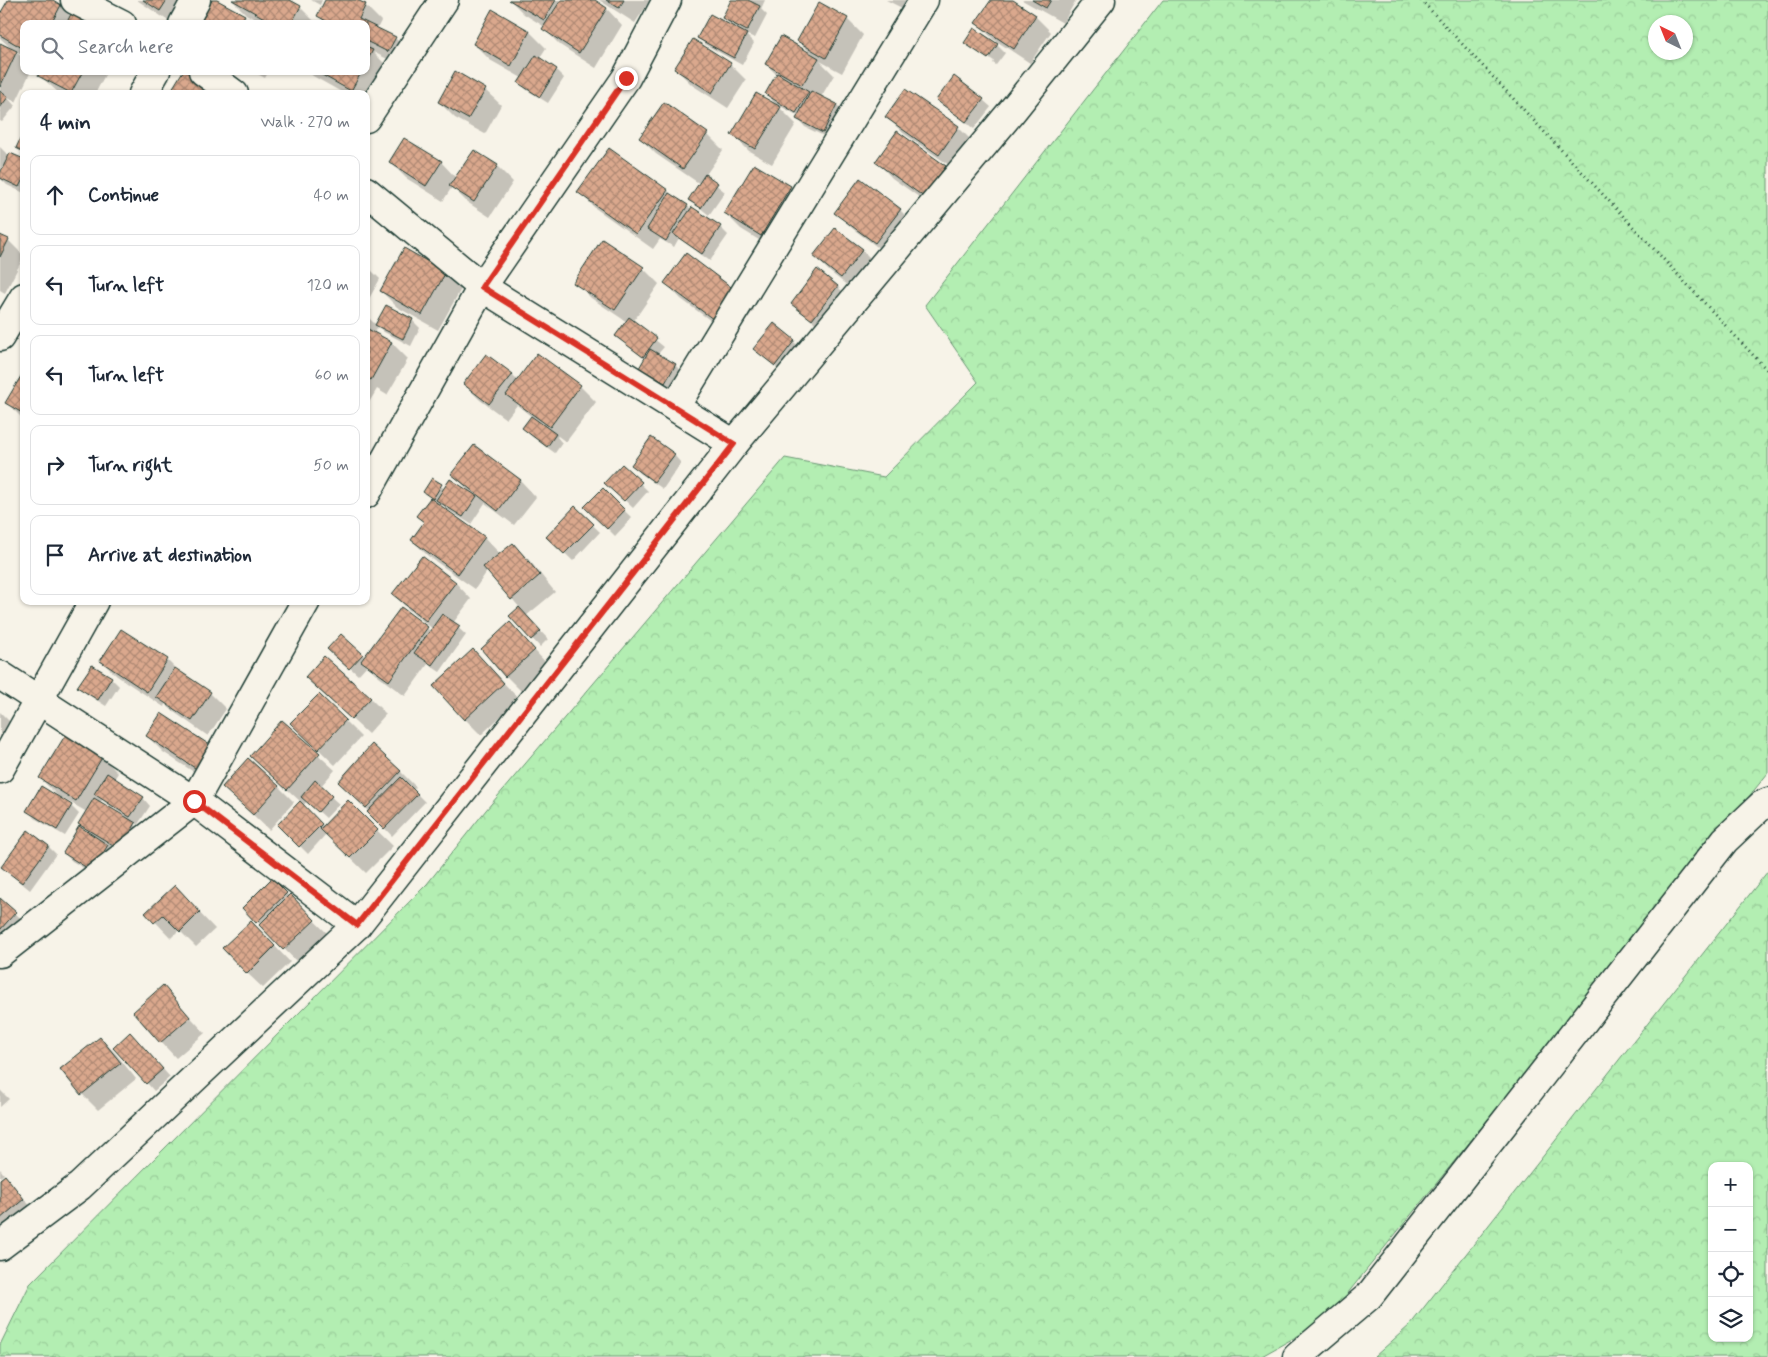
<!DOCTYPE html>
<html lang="en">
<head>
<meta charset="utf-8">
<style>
	body { margin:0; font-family:Mynerve,sans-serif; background:#f2f2f3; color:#1f2937 }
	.controls { position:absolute; right:15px; bottom:15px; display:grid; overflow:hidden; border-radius:10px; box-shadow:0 1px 4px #0004 }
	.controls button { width:45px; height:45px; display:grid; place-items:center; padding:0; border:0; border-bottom:1px solid #e0e1e3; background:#fff; color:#1f2937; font:25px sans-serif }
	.compass { position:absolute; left:1648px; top:15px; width:45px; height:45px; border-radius:50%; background:#fff; box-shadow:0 1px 4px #0004; rotate:317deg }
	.stop { position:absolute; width:15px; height:15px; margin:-11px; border:4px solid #d93025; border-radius:50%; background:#fff }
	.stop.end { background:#d93025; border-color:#fff; box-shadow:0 1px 5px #0008 }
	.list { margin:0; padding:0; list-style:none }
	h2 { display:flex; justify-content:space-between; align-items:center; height:65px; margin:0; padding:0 20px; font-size:21px }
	h2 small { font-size:16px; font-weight:400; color:#747a83 }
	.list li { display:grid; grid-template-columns:32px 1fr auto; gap:15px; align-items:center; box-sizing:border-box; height:80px; margin:0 10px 10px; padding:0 10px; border:1px solid #e0e1e3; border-radius:10px }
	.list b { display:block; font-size:19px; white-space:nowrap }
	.list em { font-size:16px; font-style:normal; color:#747a83 }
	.icon { flex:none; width:28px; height:28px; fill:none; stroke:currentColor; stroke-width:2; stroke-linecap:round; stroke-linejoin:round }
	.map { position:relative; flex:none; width:1768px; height:1357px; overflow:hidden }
	.search { position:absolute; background:#fff; box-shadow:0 1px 4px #0004; left:20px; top:20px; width:350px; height:55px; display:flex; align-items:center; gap:12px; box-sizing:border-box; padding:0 18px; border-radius:10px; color:#747a83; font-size:19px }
	.panel { position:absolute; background:#fff; box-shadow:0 1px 4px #0004; left:20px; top:90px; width:350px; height:515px; border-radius:10px }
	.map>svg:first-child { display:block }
	.forest { fill:url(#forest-crowns); stroke:#699673; fill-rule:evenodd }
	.shadow { fill:#0003; fill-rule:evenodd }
	.building { fill:url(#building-cross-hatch); stroke:#1f3d34 }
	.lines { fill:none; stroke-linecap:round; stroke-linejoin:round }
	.minor-casing { stroke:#1f3d34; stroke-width:31 }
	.secondary-casing { stroke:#1f3d34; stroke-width:31 }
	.path { stroke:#1f3d34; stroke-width:3; stroke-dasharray:1 4; stroke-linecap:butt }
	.minor { stroke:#f7f3e8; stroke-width:28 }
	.secondary { stroke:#f7f3e8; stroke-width:28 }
	.route { stroke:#d93025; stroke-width:6 }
</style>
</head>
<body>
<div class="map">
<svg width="1768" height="1357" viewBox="0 0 1768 1357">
	<defs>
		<pattern id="forest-crowns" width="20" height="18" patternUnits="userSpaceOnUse" patternTransform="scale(1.25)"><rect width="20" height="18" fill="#b3eeb2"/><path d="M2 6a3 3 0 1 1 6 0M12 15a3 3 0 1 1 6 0" fill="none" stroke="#9acd9a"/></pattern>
		<pattern id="building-cross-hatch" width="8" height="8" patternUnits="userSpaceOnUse" patternTransform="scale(1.25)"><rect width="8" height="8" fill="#daa88d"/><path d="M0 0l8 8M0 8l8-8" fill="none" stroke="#b08a74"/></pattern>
	</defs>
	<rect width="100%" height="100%" fill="#f7f3e8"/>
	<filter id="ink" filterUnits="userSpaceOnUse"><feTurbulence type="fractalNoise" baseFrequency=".02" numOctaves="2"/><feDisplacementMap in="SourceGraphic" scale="10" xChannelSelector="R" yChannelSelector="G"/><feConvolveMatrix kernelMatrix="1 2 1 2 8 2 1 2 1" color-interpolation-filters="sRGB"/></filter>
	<g filter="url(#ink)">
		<g class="forest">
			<path d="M1163,0h605v773l-442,547 -66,37h-1260v-12l30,-61 397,-400 59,-74 299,-352 99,19 94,-95 -53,-77zM1656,22h30v30h-30z"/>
			<path d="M1768,871v486h-394l36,-32zM1712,1166h37v172h-37z"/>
		</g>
		<g class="shadow">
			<path d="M10,0h40l11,6 10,11 25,7h-72v31l-9,-4 9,8v12h7l-15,31 -8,-4 7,8 -13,16 -2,-1v-77l12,5 -12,-11v-21z"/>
			<path d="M137,0h55l-19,24z"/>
			<path d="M213,0l31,16 8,8h-51z"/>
			<path d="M232,0h55l13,7 17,17h-53l-18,-10z"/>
			<path d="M311,0h11l-2,5z"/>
			<path d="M327,0h27l11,5 16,16 -4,8 18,9 16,16 -7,13 -31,-15 15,15 -22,27h-21l-32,-18 -5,-5h58v-47h-40l-7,-8z"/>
			<path d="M510,0h82l15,9 15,16 -26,43 -36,-23 -16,-16 1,-2 -21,-13z"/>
			<path d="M599,0h51l-15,23z"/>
			<path d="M733,0h32l-4,9 6,6 -12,23 -10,-4 9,9 -12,22 -36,-20 -8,-7 34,-12 -9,-8z"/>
			<path d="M886,0h38l-8,15z"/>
			<path d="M992,0h19l24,16 16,16 -21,31 -37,-24 -16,-16z"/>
			<path d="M1022,0h54l-13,23z"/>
			<path d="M493,11l37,21 16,16 -7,11 17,11 8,8 -16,25 -21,-13 -8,-7 3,-5 -32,-18 -16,-16z"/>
			<path d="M847,19l16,16 -21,38 -22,-12 14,14 -13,22 16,8 7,7 -14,27 -25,-12 -7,-8 1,-3 -23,-12 -10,-10 11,-19 -11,-11 46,-10 -14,-13z"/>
			<path d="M693,41l37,23 16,16 -18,28 -36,-23 -16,-16z"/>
			<path d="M966,42l31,3 8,8 -9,12 -3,-2 1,-2 -21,-14v2z"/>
			<path d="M42,71h65l-12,23h-35l-20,-18z"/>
			<path d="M252,71h17l-4,7z"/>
			<path d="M485,90l16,15 -16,29 -30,-16 -16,-16z"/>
			<path d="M938,100h45l8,7 -17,22z"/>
			<path d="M664,104l43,30 16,16 -18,26 20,16 -16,23 -20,-16 11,-15 -44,-30 -16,-16z"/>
			<path d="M778,106l18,18 -24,40 -23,-13 -16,-16z"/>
			<path d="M887,117l71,10 16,16 -18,27 -53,-37z"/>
			<path d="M897,133l48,34 16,16 -21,29 -48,-34 -15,-16z"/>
			<path d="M0,147l9,9 15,5v32l-17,-8 -7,-7 5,-12 -2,-1 -3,5z"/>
			<path d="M474,152l23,14 16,16 -23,35 -23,-15 -15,-15 -9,14 -37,-23 -16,-16h51l15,16z"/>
			<path d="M861,180l39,30 16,16 -24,32 -40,-30 -16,-16z"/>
			<path d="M790,187l16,16 -29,48 -36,-22 -16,-16z"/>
			<path d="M667,190l9,9 44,28 8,8 -18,26 -31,-23 -5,9 -14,-8 -7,10 -58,-41 -16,-16z"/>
			<path d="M0,236l8,4 16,16 -19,37 -5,-3z"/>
			<path d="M862,250l16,16 -21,27 -27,-21 -16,-16z"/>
			<path d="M366,265l14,14 -14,25z"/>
			<path d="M643,268l16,16 -26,38 31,25 -7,8 18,10 8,8 -10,17 -25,-15 -8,-7 5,-9 -29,-23 11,-14 -36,-24 -16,-16z"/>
			<path d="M445,273l16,16 -23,41 -41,-23 -16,-16z"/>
			<path d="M666,283l72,11 16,16 -21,27 -52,-38z"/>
			<path d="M838,287l7,7 -25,33 -27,-23z"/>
			<path d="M366,315l10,10 36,-5 8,8 -9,18 -27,-14 -6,-6 -4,7 18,10 16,16 -21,36 -10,-6 -10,17z"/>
			<path d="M774,325l28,24 -19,24 -29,-24z"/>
			<path d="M24,373v47l-17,-17z"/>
			<path d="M512,375l6,6 62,5 16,16 -30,40 -8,-6 -1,1 5,6 -7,10 -24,-17 -8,-8 9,-11 -15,-12 -11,14 -26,-19 -16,-16z"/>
			<path d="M474,446l47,35 15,16 -22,28 -29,-22 -14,21 -23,-14 -6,-6 -2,3 44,30 17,18 12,-11 16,16 26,32 -29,24 22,23 -8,8 -29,-31 9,-8 -32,-38 -13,19 -47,-33 -16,-16 12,-17 -7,-7 14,-18 -7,-6 8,-12 13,9 25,3 -17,-18z"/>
			<path d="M674,455l7,8 -18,26 -23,-16 -7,-8z"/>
			<path d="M622,466l26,25 -15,17 -19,-18z"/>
			<path d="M603,490l29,28 -17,18 -29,-29z"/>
			<path d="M575,508l25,24 -27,29 -25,-24z"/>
			<path d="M422,557l34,26 15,16 -18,24 13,12 -26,37 -12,-8 -23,32 -26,-19 -12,-12 -9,10 -21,-19 4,-21 25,23 61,-30 4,4 2,-3 -24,-19 -16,-16z"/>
			<path d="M510,624l40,43 -28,25 -16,-16z"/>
			<path d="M121,630l46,30 13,13 30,20 16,16 -18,27 -34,-24 -9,-8 -1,3 -47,-31 -16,-15z"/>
			<path d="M473,651l46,48 -38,36 -16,-16z"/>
			<path d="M306,677l64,21 16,16 -18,20z"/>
			<path d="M111,678l8,8 -13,20 -19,-12 -8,-7z"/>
			<path d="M319,695l42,42 -26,28 -27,-26z"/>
			<path d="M0,712l10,10 -10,58z"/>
			<path d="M162,715l52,70 -51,-33 -16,-16z"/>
			<path d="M282,722l53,48 -15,17 19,17 -13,14 -19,-17 -4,5 21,21 24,-25 45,44 -27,27 -40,-39 -18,20 -29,-29 22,-23 -50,-46z"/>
			<path d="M102,757l16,16 -4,6 29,19 7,8 -12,18 -6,-2 19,18 -15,24 -20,-12 -16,26 -28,-17 -8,-8 26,-20 -10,-9 7,-12 -23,-13 -1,2 8,5 8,8 -14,22 -29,-17 -8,-8 32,-13 -20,-20zM102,800l23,16 -1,2 -24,-15z"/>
			<path d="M400,771l16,16 -3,3 12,12 -33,34 -52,-54z"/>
			<path d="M278,786l16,16 -25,28 -45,-43z"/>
			<path d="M48,846l8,8 -26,36 -28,-23z"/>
			<path d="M272,880l58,56 -30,29 -56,-57z"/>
			<path d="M0,899l31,29 -31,22z"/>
			<path d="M190,903l25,26 -19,18 -17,-17 -8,8 -24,-25z"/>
			<path d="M267,938l23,24 -27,26 -16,-15z"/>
			<path d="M163,987l42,46 -29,25 -15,-16z"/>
			<path d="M100,1038l16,16 20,25 -38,31 -16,-16 -20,-25z"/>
			<path d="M138,1042l32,35 -16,14 -7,-8z"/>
			<path d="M0,1090l9,9 -9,8z"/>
			<path d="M0,1169l4,5 -4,3z"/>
			<path d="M0,1181l13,4 18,22 -25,21 -6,-6z"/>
		</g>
		<g class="building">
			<path d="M8,0h45l8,5 -10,19h-27v25l-24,-14v-21z"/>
			<path d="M143,0h24l-7,11z"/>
			<path d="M212,0h5l28,15 -5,9h-41z"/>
			<path d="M232,0h58l11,6 -10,18h-16z"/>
			<path d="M325,0h32l9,4 -7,15 37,18 -8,15 -22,-11v-17h-34l-15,-8z"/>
			<path d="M509,0h47l-12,20z"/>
			<path d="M561,0h34l12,8 -28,45 -37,-24z"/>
			<path d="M606,0h18l-5,8z"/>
			<path d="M731,0h17l12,6 -13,25 -25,-13z"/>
			<path d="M991,0h22l23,15 -22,34 -39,-26z"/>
			<path d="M1032,0h19l-5,8z"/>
			<path d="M819,2l29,16 -22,40 -29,-17z"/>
			<path d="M492,9l38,22 -19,35 -38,-22z"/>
			<path d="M73,10l26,14h-33z"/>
			<path d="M710,14l37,20 -13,24 -37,-20z"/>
			<path d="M974,28l24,16 -10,15 -24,-16z"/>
			<path d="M781,36l38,22 -17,27 -37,-21z"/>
			<path d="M693,39l38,24 -19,30 -38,-24z"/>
			<path d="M0,43l17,8 -17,36z"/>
			<path d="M366,47l7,3 -7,13z"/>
			<path d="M536,55l21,14 -17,28 -22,-14z"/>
			<path d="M41,71h42l-12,22 -33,-17z"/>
			<path d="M183,71h3l36,23h-53z"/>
			<path d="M315,71h47l-11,20z"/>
			<path d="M455,71l31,18 -18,30 -30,-17z"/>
			<path d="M777,73l32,19 -13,21 -31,-19z"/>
			<path d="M954,76l30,23 -18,23 -30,-22z"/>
			<path d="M905,89l54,37 -20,29 -54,-38z"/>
			<path d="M0,91l8,6 -8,11z"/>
			<path d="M811,91l26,13 -14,29 -27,-14z"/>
			<path d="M756,93l25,14 -26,42 -24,-14z"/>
			<path d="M664,102l44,31 -25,36 -44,-31z"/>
			<path d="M24,131v21l-8,-4z"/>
			<path d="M897,131l49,35 -22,31 -49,-35z"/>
			<path d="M404,138l38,23 -16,25 -37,-24z"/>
			<path d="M609,148l59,42 -32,44 -59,-42z"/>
			<path d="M474,150l24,15 -24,37 -25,-16z"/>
			<path d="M10,153l14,6v18l-5,10 -19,-9v-5z"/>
			<path d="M754,164l37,22 -30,50 -37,-23z"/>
			<path d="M705,174l13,9 -17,25 -13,-8z"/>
			<path d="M860,178l41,31 -26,34 -41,-30z"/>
			<path d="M669,193l19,12 -22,36 -19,-12z"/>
			<path d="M692,207l29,19 -19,28 -29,-20z"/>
			<path d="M835,228l28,21 -22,29 -28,-22z"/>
			<path d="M0,235l9,4 -9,18z"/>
			<path d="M602,239l42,28 -29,43 -42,-27z"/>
			<path d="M404,248l42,24 -24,43 -42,-24z"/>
			<path d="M686,253l53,40 -22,29 -53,-39z"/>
			<path d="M817,269l21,17 -26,34 -21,-16z"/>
			<path d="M386,305l27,14 -10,20 -28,-14z"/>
			<path d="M629,317l28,21 -14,19 -28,-21z"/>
			<path d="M774,323l21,17 -20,26 -22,-17z"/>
			<path d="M366,328l26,14 -21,38 -5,-3z"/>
			<path d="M650,349l26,15 -11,19 -26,-15z"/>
			<path d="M537,353l44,32 -31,42 -44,-32z"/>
			<path d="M486,354l27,20 -24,30 -26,-20z"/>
			<path d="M24,371v43l-19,-11z"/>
			<path d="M531,416l25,18 -9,13 -25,-19z"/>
			<path d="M651,437l24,17 -21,28 -23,-17z"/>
			<path d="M474,445l47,35 -23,31 -47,-37z"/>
			<path d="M622,464l20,18 -18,19 -20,-18z"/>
			<path d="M432,478l10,6 -9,15 -10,-7z"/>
			<path d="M450,479l27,17 -14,21 -27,-17z"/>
			<path d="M603,488l22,22 -18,19 -23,-22z"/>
			<path d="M430,498l55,39 -27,37 -47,-34 13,-18 -8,-6z"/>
			<path d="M575,506l19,18 -30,30 -18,-17z"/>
			<path d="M513,543l27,32 -29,25 -28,-33z"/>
			<path d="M422,556l34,26 -30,39 -34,-27z"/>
			<path d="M401,607l27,20 -39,54 -28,-20z"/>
			<path d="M519,607l22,24 -10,9 -22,-24z"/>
			<path d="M442,614l18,12 -28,39 -18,-12z"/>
			<path d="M510,622l25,28 -30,27 -24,-28z"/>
			<path d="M121,629l47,30 -21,33 -47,-31z"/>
			<path d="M341,634l22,20 -14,15 -22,-20z"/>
			<path d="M473,649l31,34 -40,37 -31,-34z"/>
			<path d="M324,656l47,42 -20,21 -46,-42z"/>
			<path d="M92,665l20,12 -14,23 -21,-13z"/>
			<path d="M175,668l36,24 -19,29 -36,-24z"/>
			<path d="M319,694l27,26 -28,30 -28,-27z"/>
			<path d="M161,713l52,34 -15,23 -52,-34z"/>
			<path d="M282,720l38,33 -33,37 -37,-34z"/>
			<path d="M66,734l37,22 -27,45 -37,-23z"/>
			<path d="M372,744l29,27 -35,37 -28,-26z"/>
			<path d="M248,758l31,28 -26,29 -31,-28z"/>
			<path d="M107,773l37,24 -14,20 -36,-23z"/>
			<path d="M401,777l17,17 -34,35 -17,-17z"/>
			<path d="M315,780l17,16 -14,16 -17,-15z"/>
			<path d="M41,786l31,19 -15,25 -31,-19z"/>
			<path d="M94,798l42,25 -16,26 -42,-25z"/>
			<path d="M348,800l30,30 -28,28 -30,-29z"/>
			<path d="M300,801l22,23 -23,23 -22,-22z"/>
			<path d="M79,826l29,19 -16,26 -29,-18z"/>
			<path d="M28,830l21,16 -27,37 -21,-16z"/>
			<path d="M272,878l15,15 -31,30 -14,-15z"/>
			<path d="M175,885l25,27 -20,20 -17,-17 -9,8 -9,-10z"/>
			<path d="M290,894l25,26 -32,30 -24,-25z"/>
			<path d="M0,898l16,14 -16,18z"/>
			<path d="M251,921l24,25 -28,28 -25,-26z"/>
			<path d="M163,985l27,32 -30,26 -27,-31z"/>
			<path d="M130,1032l33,37 -17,15 -33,-36z"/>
			<path d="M100,1037l21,26 -40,32 -21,-26z"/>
			<path d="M5,1175l19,24 -24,20v-40z"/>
		</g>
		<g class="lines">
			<g class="minor-casing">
				<g id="minor">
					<path d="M75,0l47,24"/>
					<path d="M183,24l13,-24"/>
					<path d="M203,71l31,23"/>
					<path d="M143,94l13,-23"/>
					<path d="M366,118l78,-118"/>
					<path d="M366,191l116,96 252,157"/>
					<path d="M0,337l24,-40"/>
					<path d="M675,407l249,-407"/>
					<path d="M366,494l116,-207 144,-209 41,-78"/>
					<path d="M0,675l194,126 163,124"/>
					<path d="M0,769l94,-168"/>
					<path d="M0,953l194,-152 112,-200"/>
					<path d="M0,1246l80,-60 277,-261 377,-481 278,-333 89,-111"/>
				</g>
			</g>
			<g class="secondary-casing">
				<path id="secondary" d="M1297,1357l72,-61 356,-456 37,-35 6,-3"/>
			</g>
			<path class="path" d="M1421,0l347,371"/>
			<use href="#minor" class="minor"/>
			<use href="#secondary" class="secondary"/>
		</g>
	</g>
	<g class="lines" filter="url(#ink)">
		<path class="route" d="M194,801l163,124 377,-481 -252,-157 144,-209"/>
	</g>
</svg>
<div class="controls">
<button>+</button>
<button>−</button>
<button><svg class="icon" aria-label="locate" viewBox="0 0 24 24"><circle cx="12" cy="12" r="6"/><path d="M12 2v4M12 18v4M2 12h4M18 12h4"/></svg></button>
<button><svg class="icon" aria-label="layers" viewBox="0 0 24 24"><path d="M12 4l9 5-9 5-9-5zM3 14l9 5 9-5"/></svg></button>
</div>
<svg class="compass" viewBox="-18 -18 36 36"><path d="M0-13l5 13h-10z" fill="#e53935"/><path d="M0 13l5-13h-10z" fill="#747a83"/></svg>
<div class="stop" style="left:194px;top:801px"></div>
<div class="stop end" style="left:626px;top:78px"></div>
<div class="search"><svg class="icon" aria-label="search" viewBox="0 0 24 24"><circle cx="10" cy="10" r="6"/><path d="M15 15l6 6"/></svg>Search here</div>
<section class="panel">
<h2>4 min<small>Walk · 270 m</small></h2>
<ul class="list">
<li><svg class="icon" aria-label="ahead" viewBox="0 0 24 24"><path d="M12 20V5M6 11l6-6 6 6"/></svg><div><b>Continue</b></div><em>40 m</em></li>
<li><svg class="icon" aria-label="left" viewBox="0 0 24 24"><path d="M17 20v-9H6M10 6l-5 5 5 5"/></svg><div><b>Turn left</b></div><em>120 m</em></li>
<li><svg class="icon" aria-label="left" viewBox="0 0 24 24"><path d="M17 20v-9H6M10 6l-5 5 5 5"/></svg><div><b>Turn left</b></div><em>60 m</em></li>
<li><svg class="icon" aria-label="right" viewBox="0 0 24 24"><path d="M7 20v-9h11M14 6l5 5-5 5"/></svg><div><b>Turn right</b></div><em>50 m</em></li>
<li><svg class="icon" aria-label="arrive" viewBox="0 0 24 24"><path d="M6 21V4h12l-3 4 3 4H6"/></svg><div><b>Arrive at destination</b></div></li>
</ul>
</section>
</div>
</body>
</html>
